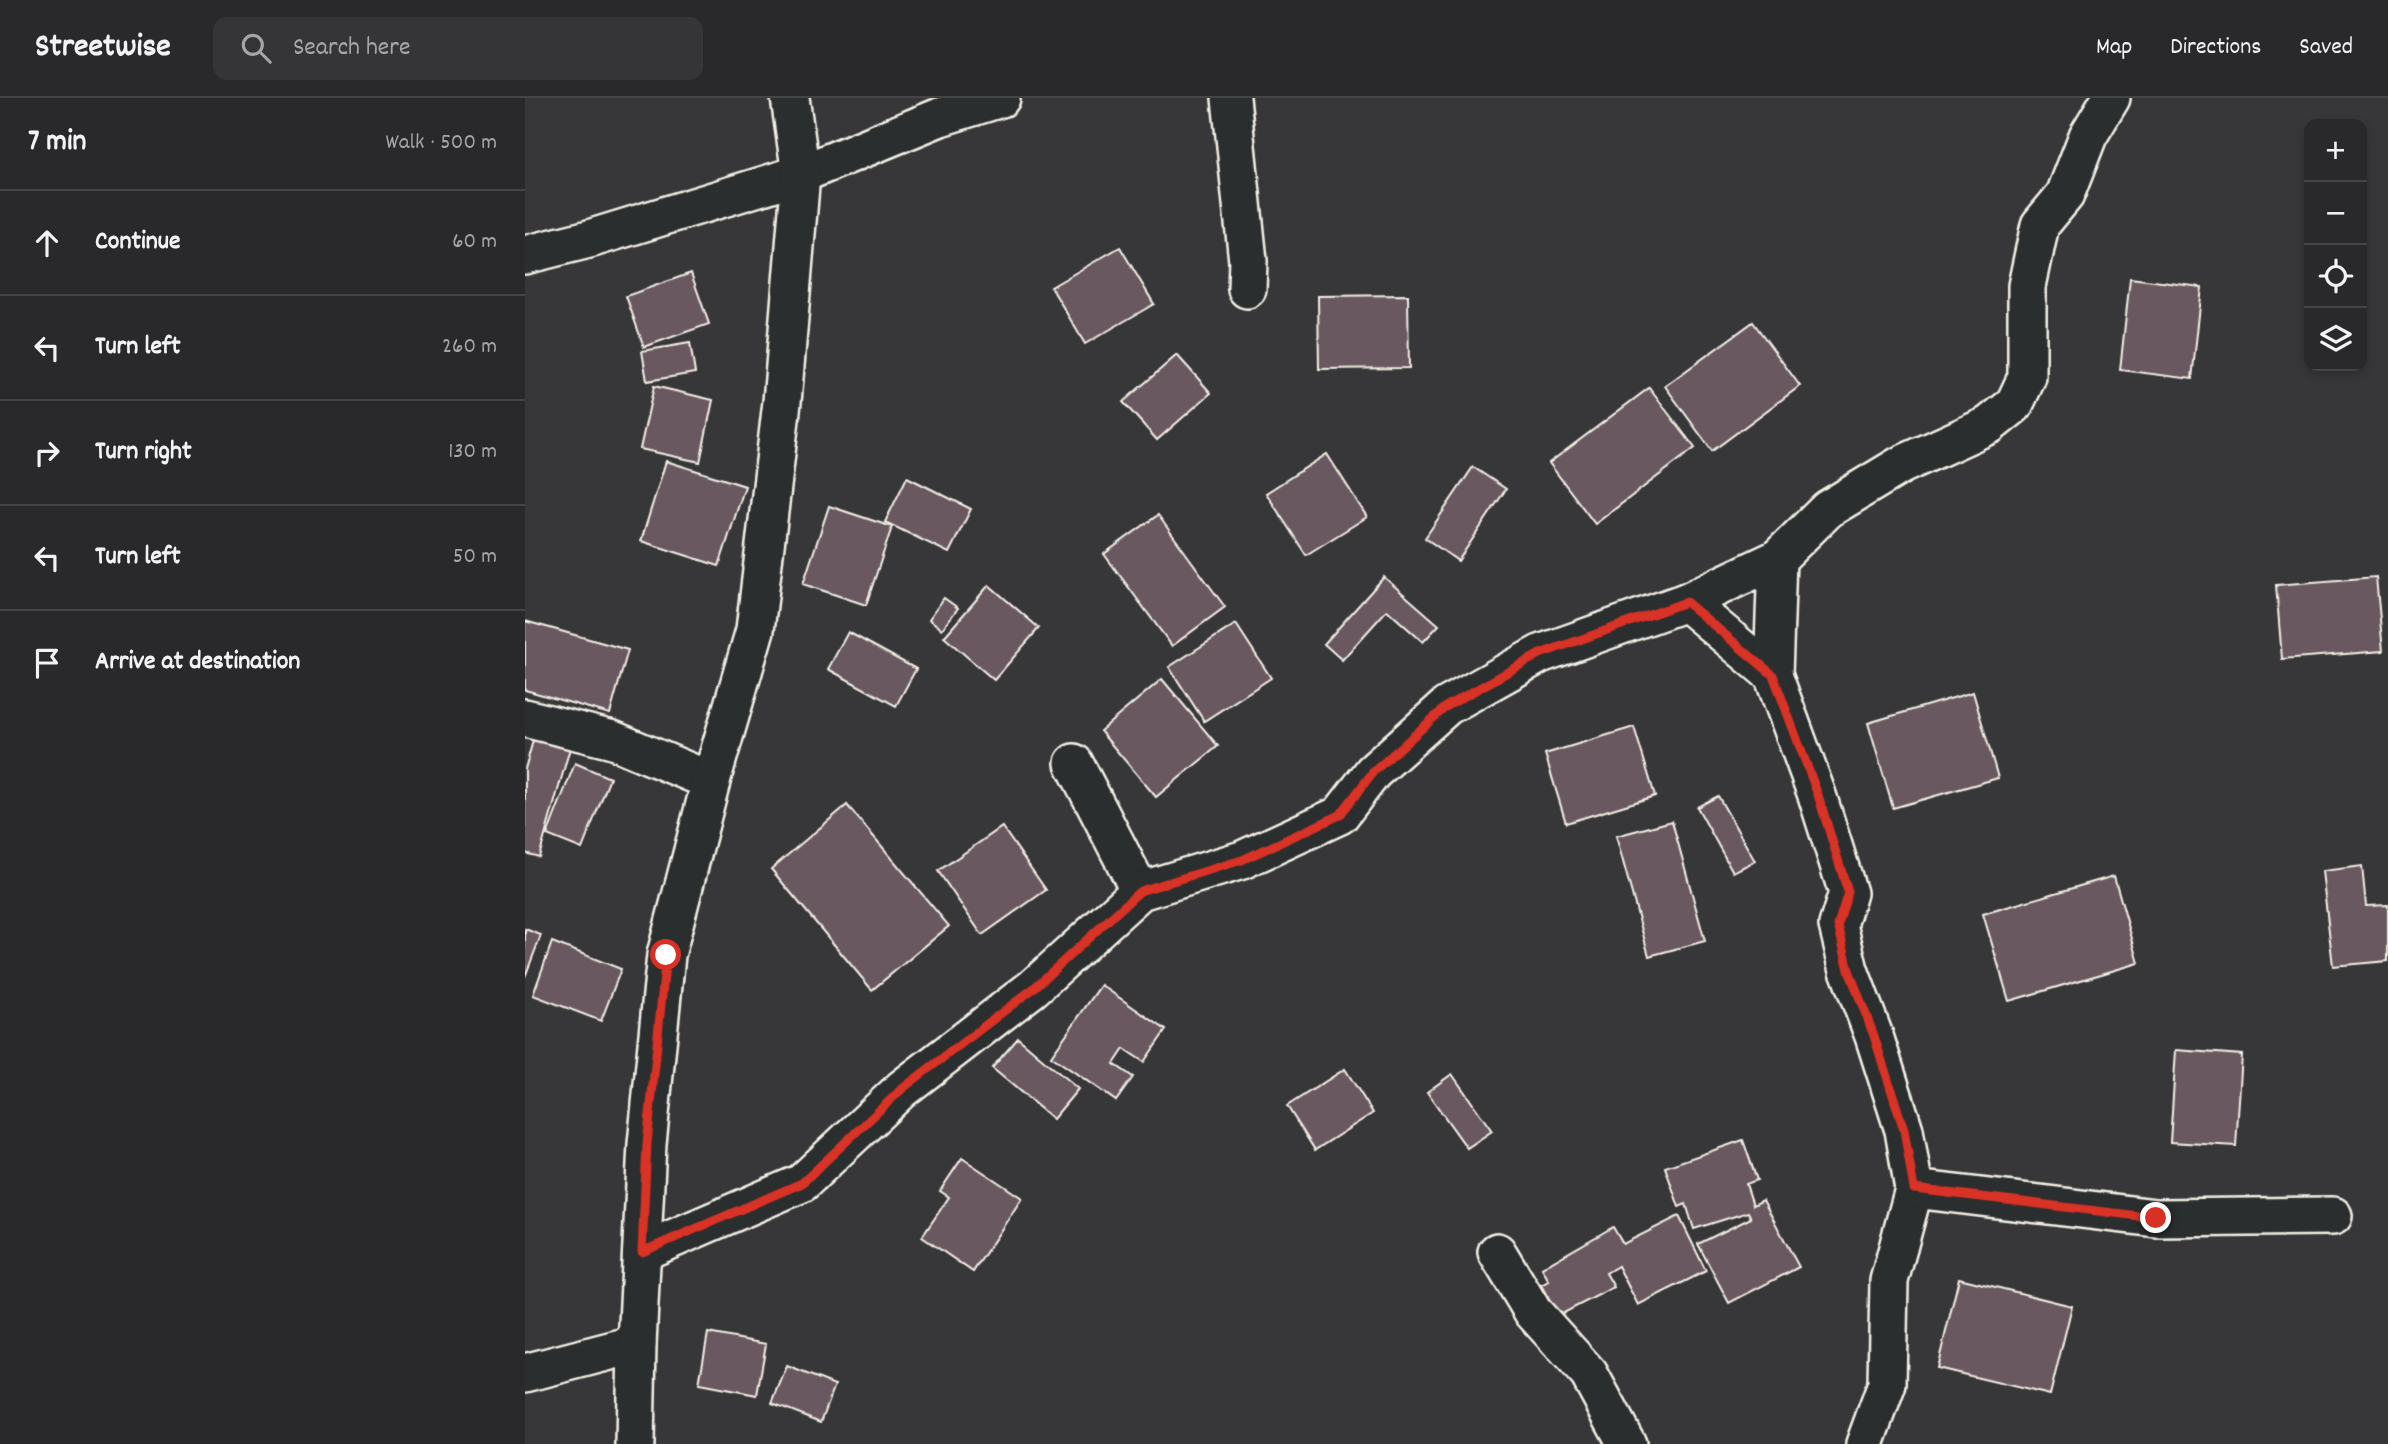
<!DOCTYPE html>
<html lang="en">
<head>
<meta charset="utf-8">
<style>
	body { margin:0; font-family:Dekko,sans-serif; background:#353436; color:#f1f3f6 }
	.controls { position:absolute; right:21px; top:21px; display:grid; overflow:hidden; border-radius:14px; box-shadow:0 4px 10px #0003 }
	.controls button { width:63px; height:63px; display:grid; place-items:center; padding:0; border:0; border-bottom:2px solid #454447; background:#29282a; color:#f1f3f6; font:35px sans-serif }
	.stop { position:absolute; width:21px; height:21px; margin:-16px; border:5px solid #d93025; border-radius:50%; background:#fff }
	.stop.end { background:#d93025; border-color:#fff; box-shadow:0 2px 7px #0008 }
	.list { margin:0; padding:0; list-style:none }
	h2 { display:flex; justify-content:space-between; align-items:center; height:91px; margin:0; padding:0 28px; font-size:30px }
	h2 small { font-size:23px; font-weight:400; color:#a5a6a8 }
	.list li { display:grid; grid-template-columns:46px 1fr auto; gap:21px; align-items:center; box-sizing:border-box; height:105px; padding:0 28px; border-top:2px solid #454447 }
	.list b { display:block; font-size:26px; white-space:nowrap }
	.list em { font-size:23px; font-style:normal; color:#a5a6a8 }
	.icon { flex:none; width:38px; height:38px; fill:none; stroke:currentColor; stroke-width:2; stroke-linecap:round; stroke-linejoin:round }
	.map { position:relative; flex:none; width:1863px; height:1346px; overflow:hidden }
	header { display:flex; align-items:center; gap:42px; box-sizing:border-box; height:98px; padding:0 35px; background:#29282a; border-bottom:2px solid #454447 }
	header strong { font-size:33px }
	nav { display:flex; gap:38px; margin-inline-start:auto; font-size:24px }
	.search { width:490px; height:63px; background:#353436; display:flex; align-items:center; gap:18px; box-sizing:border-box; padding:0 24px; border-radius:14px; color:#a5a6a8; font-size:26px }
	main { display:flex }
	aside { flex:1; background:#29282a }
	.map>svg:first-child { display:block }
	.building { fill:#6a5961; stroke:#f4f1e8; stroke-width:2 }
	.lines { fill:none; stroke-linecap:round; stroke-linejoin:round }
	.minor-casing { stroke:#f4f1e8; stroke-width:42 }
	.minor { stroke:#2a2d2e; stroke-width:37 }
	.route { stroke:#d93025; stroke-width:9 }
</style>
</head>
<body>
<header>
<strong>Streetwise</strong>
<div class="search"><svg class="icon" aria-label="search" viewBox="0 0 24 24"><circle cx="10" cy="10" r="6"/><path d="M15 15l6 6"/></svg>Search here</div>
<nav><a>Map</a><a>Directions</a><a>Saved</a></nav>
</header>
<main>
<aside>
<h2>7 min<small>Walk · 500 m</small></h2>
<ul class="list">
<li><svg class="icon" aria-label="ahead" viewBox="0 0 24 24"><path d="M12 20V5M6 11l6-6 6 6"/></svg><div><b>Continue</b></div><em>60 m</em></li>
<li><svg class="icon" aria-label="left" viewBox="0 0 24 24"><path d="M17 20v-9H6M10 6l-5 5 5 5"/></svg><div><b>Turn left</b></div><em>260 m</em></li>
<li><svg class="icon" aria-label="right" viewBox="0 0 24 24"><path d="M7 20v-9h11M14 6l5 5-5 5"/></svg><div><b>Turn right</b></div><em>130 m</em></li>
<li><svg class="icon" aria-label="left" viewBox="0 0 24 24"><path d="M17 20v-9H6M10 6l-5 5 5 5"/></svg><div><b>Turn left</b></div><em>50 m</em></li>
<li><svg class="icon" aria-label="arrive" viewBox="0 0 24 24"><path d="M6 21V4h12l-3 4 3 4H6"/></svg><div><b>Arrive at destination</b></div></li>
</ul>
</aside>
<div class="map">
<svg width="1863" height="1346" viewBox="0 0 1863 1346">
	<rect width="100%" height="100%" fill="#373638"/>
	<filter id="ink" filterUnits="userSpaceOnUse"><feTurbulence type="fractalNoise" baseFrequency=".0143" numOctaves="2"/><feDisplacementMap in="SourceGraphic" scale="14" xChannelSelector="R" yChannelSelector="G"/><feConvolveMatrix kernelMatrix="1 2 1 2 8 2 1 2 1" color-interpolation-filters="sRGB"/></filter>
	<g filter="url(#ink)">
		<g class="building">
			<path d="M595,149l34,57 -69,40 -34,-57z"/>
			<path d="M166,175l18,51 -65,23 -18,-51z"/>
			<path d="M1605,180l72,9 -10,92 -72,-9z"/>
			<path d="M883,197l1,73 -90,1 -1,-73z"/>
			<path d="M1228,224l47,64 -88,65 -47,-65z"/>
			<path d="M165,245l5,30 -48,8 -5,-30z"/>
			<path d="M652,257l34,38 -54,47 -34,-38z"/>
			<path d="M129,288l59,14 -13,62 -60,-13z"/>
			<path d="M1124,290l46,60 -100,76 -46,-61z"/>
			<path d="M802,356l40,63 -61,38 -40,-62z"/>
			<path d="M141,363l79,25 -26,80 -78,-25z"/>
			<path d="M948,369l33,22 -48,72 -33,-23z"/>
			<path d="M382,379l64,32 -22,44 -64,-31z"/>
			<path d="M304,408l63,21 -26,78 -63,-21z"/>
			<path d="M633,417l67,92 -53,39 -68,-92z"/>
			<path d="M859,479l55,48 -16,17 -36,-32 -45,50 -18,-16z"/>
			<path d="M1851,479l7,74 -101,8 -6,-74z"/>
			<path d="M464,487l50,43 -45,52 -50,-43z"/>
			<path d="M419,500l14,10 -16,21 -13,-10z"/>
			<path d="M0,523l103,29 -18,64 -85,-24z"/>
			<path d="M711,526l35,54 -67,43 -35,-54z"/>
			<path d="M323,534l68,37 -20,37 -68,-37z"/>
			<path d="M637,581l56,67 -62,51 -56,-66z"/>
			<path d="M1448,594l25,86 -105,30 -25,-85z"/>
			<path d="M1109,629l21,69 -89,27 -21,-69z"/>
			<path d="M9,639l36,11 -31,109 -14,-4v-84z"/>
			<path d="M50,665l35,15 -28,71 -35,-14z"/>
			<path d="M1193,698l37,65 -22,11 -36,-65z"/>
			<path d="M322,707l102,121 -77,64 -101,-121z"/>
			<path d="M1147,723l33,120 -56,15 -33,-120z"/>
			<path d="M477,729l44,63 -64,45 -44,-64z"/>
			<path d="M1837,768l4,40 22,-1v56l-55,5 -11,-95z"/>
			<path d="M1589,778l25,87 -130,38 -26,-87z"/>
			<path d="M0,831l16,6 -16,42z"/>
			<path d="M27,844l69,27 -20,52 -68,-26z"/>
			<path d="M576,887l65,45 -22,32 -20,-13 -10,15 19,13 -17,24 -65,-45z"/>
			<path d="M493,940l60,51 -25,30 -61,-51z"/>
			<path d="M1651,952l66,5 -6,91 -66,-4z"/>
			<path d="M820,971l28,44 -58,37 -28,-44z"/>
			<path d="M927,976l40,57 -25,17 -40,-56z"/>
			<path d="M1218,1042l14,40 -11,4 7,21 10,-5 36,67 -70,36 -31,-59 53,-26 -3,-6 -54,17 -8,-25 -7,3 -14,-40z"/>
			<path d="M437,1060l60,40 -49,74 -51,-35 27,-40 -9,-6z"/>
			<path d="M1154,1118l27,55 -68,34 -20,-39 -12,7 8,14 -56,29 -17,-31 8,-4 -7,-13 71,-41 10,17z"/>
			<path d="M1434,1180l113,28 -22,89 -113,-27z"/>
			<path d="M183,1235l58,11 -9,51 -58,-11z"/>
			<path d="M262,1268l48,19 -14,37 -49,-19z"/>
		</g>
		<g class="lines">
			<g class="minor-casing">
				<g id="minor">
					<path d="M706,0l17,163 -1,28"/>
					<path d="M0,157l64,-16 212,-65 139,-57 61,-19"/>
					<path d="M1161,504l87,73 44,120 31,98 -10,32 11,45 25,66 30,94 10,59 -25,92 -2,103 -22,60"/>
					<path d="M1248,577l4,-116"/>
					<path d="M0,620l88,22 98,41"/>
					<path d="M549,665l66,128"/>
					<path d="M1389,1091l242,29 177,-2"/>
					<path d="M117,1154l160,-69 100,-94 131,-101 107,-97 102,-31 98,-45 33,-43 74,-66 93,-52 146,-52 91,-43 51,-50 73,-44 88,-40 25,-20 13,-28v-91l13,-61 25,-30 23,-59 23,-38"/>
					<path d="M972,1154l36,60 56,62 38,70"/>
					<path d="M0,1275l112,-29"/>
					<path d="M110,1346l2,-100 10,-200 19,-189 45,-174 44,-151 27,-228 19,-228 -11,-76"/>
				</g>
			</g>
			<use href="#minor" class="minor"/>
		</g>
	</g>
	<g class="lines" filter="url(#ink)">
		<path class="route" d="M141,857l-19,189 -5,108 160,-69 100,-94 132,-101 106,-97 102,-31 98,-45 33,-43 74,-66 93,-52 146,-52 87,73 45,120 30,97 -10,33 11,45 25,66 30,94 10,59 242,29"/>
	</g>
</svg>
<div class="controls">
<button>+</button>
<button>−</button>
<button><svg class="icon" aria-label="locate" viewBox="0 0 24 24"><circle cx="12" cy="12" r="6"/><path d="M12 2v4M12 18v4M2 12h4M18 12h4"/></svg></button>
<button><svg class="icon" aria-label="layers" viewBox="0 0 24 24"><path d="M12 4l9 5-9 5-9-5zM3 14l9 5 9-5"/></svg></button>
</div>
<div class="stop" style="left:141px;top:857px"></div>
<div class="stop end" style="left:1631px;top:1120px"></div>
</div>
</main>
</body>
</html>
